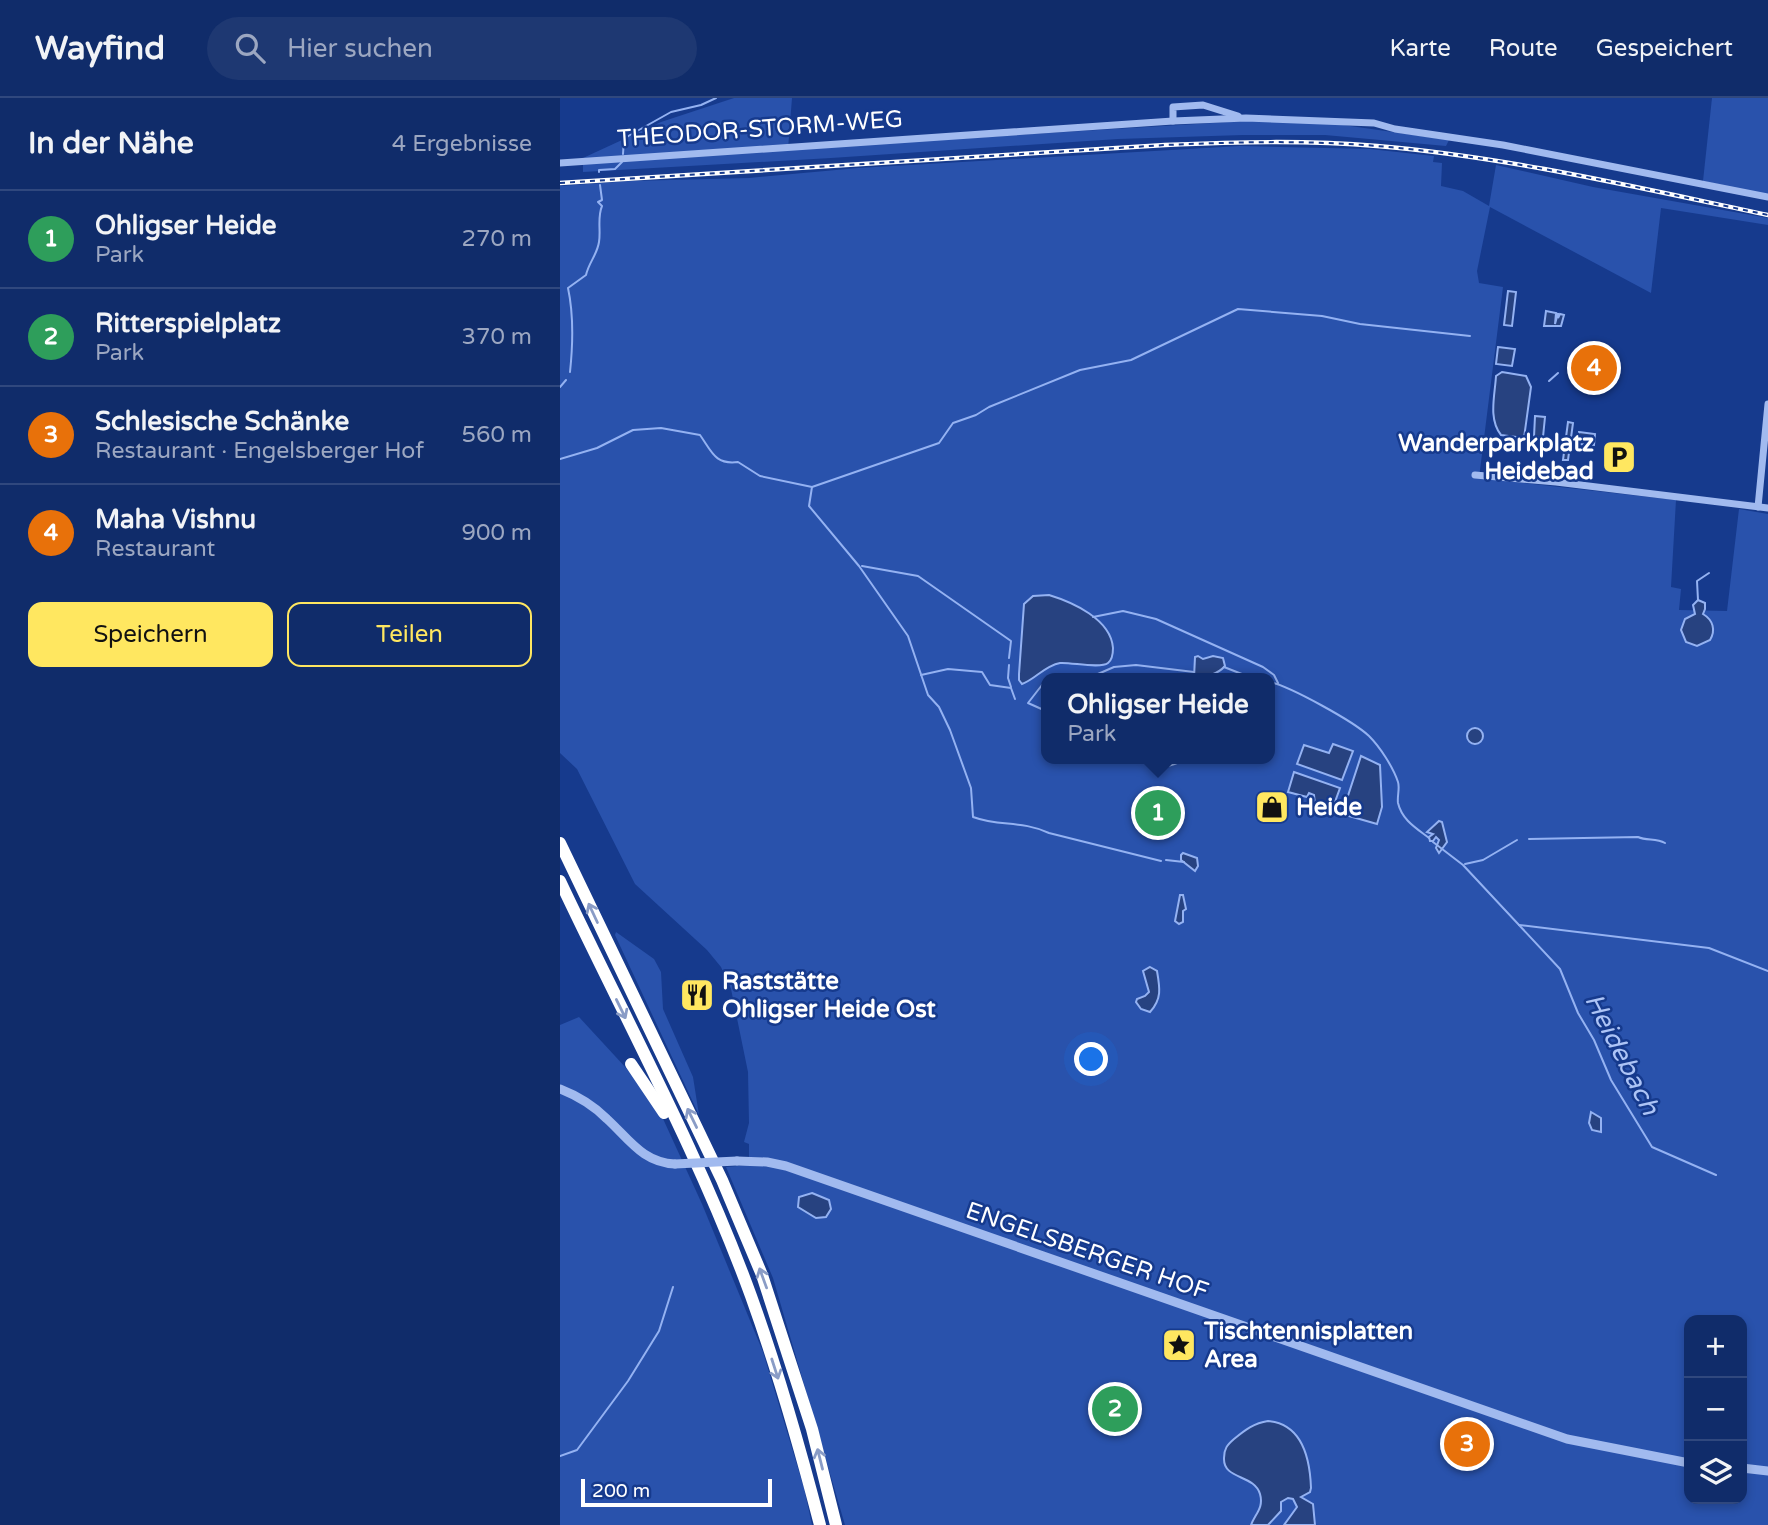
<!DOCTYPE html>
<html lang="de">
<head>
<meta charset="utf-8">
<style>
	body { margin:0; font-family:"Varela Round",sans-serif; background:#1e3872; color:#f1f3f6 }
	.controls { position:absolute; right:21px; bottom:21px; display:grid; overflow:hidden; border-radius:14px; box-shadow:0 4px 10px #0003 }
	.controls button { width:63px; height:63px; display:grid; place-items:center; padding:0; border:0; border-bottom:2px solid #30487e; background:#102c6a; color:#f1f3f6; font:35px sans-serif }
	.scale { position:absolute; left:21px; bottom:18px; width:191px; box-sizing:border-box; padding-left:7px; border:4px solid #fff; border-top:0; font-size:19px; line-height:24px; white-space:nowrap; color:#fff; -webkit-text-stroke:5px #163a8d; paint-order:stroke }
	.you { position:absolute; left:532px; top:962px; width:24px; height:24px; margin:-18px; border:5px solid #fff; border-radius:50%; background:#1a73e8; box-shadow:0 0 0 10px #1a73e833 }
	.badge { display:grid; place-items:center; width:46px; height:46px; border-radius:50%; background:#ffe760; color:#fff; font-size:23px; font-weight:700 }
	.pin { position:absolute; translate:-50% -50%; border:4px solid #fff; box-shadow:0 2px 7px #0006 }
	.popup { position:absolute; left:481px; top:575px; width:234px; height:91px; box-sizing:border-box; display:grid; place-content:center; border-radius:14px; background:#102c6a; filter:drop-shadow(0 2px 5px #0005); font-size:23px; white-space:nowrap; color:#9ca7c1 }
	.popup b { font-size:26px; color:#f1f3f6 }
	.popup::after { content:''; position:absolute; left:50%; top:100%; margin-left:-14px; border:14px solid transparent; border-top-color:#102c6a }
	.list { margin:0; padding:0; list-style:none }
	h2 { display:flex; justify-content:space-between; align-items:center; height:91px; margin:0; padding:0 28px; font-size:30px }
	h2 small { font-size:23px; font-weight:400; color:#9ca7c1 }
	.list li { display:grid; grid-template-columns:46px 1fr auto; gap:21px; align-items:center; box-sizing:border-box; height:98px; padding:0 28px; border-top:2px solid #30487e }
	.list b { display:block; font-size:26px; white-space:nowrap }
	.list p { margin:0; font-size:23px; white-space:nowrap; color:#9ca7c1 }
	.list em { font-size:23px; font-style:normal; color:#9ca7c1 }
	.actions { display:flex; gap:14px; padding:21px 28px }
	.actions a { flex:1; padding:16px 0; border:2px solid #ffe760; border-radius:14px; text-align:center; font-size:24px; color:#ffe760 }
	.actions .main { background:#ffe760; color:#111 }
	.icon { flex:none; width:38px; height:38px; fill:none; stroke:currentColor; stroke-width:2; stroke-linecap:round; stroke-linejoin:round }
	.map { position:relative; flex:none; width:1208px; height:1427px; overflow:hidden }
	header { display:flex; align-items:center; gap:42px; box-sizing:border-box; height:98px; padding:0 35px; background:#102c6a; border-bottom:2px solid #30487e }
	header strong { font-size:33px }
	nav { display:flex; gap:38px; margin-inline-start:auto; font-size:24px }
	.search { width:490px; height:63px; background:#1e3872; display:flex; align-items:center; gap:18px; box-sizing:border-box; padding:0 24px; border-radius:38px; color:#9ca7c1; font-size:26px }
	main { display:flex }
	aside { flex:1; background:#102c6a }
	.map>svg:first-child { display:block }
	.green { fill:#2952ac; fill-rule:evenodd }
	.water { fill:#274280; stroke:#94b2f2; stroke-width:2 }
	.lines { fill:none; stroke-linecap:round; stroke-linejoin:round }
	.stream { stroke:#94b2f2; stroke-width:2 }
	.minor { stroke:#a1baef; stroke-width:7 }
	.tertiary { stroke:#a1baef; stroke-width:9 }
	.motorway { stroke:#fff; stroke-width:12 }
	.rail-casing { stroke:#fff; stroke-width:4.5 }
	.rail { stroke:#163a8d; stroke-width:2; stroke-dasharray:5; stroke-linecap:butt }
	.tertiary-bridge { stroke:#a1baef; stroke-width:9 }
	.oneway { stroke:#8a9cc6 }
	.labels { text-anchor:middle; dominant-baseline:central; stroke-width:5; stroke-linejoin:round; paint-order:stroke }
	.street-label { font-size:24px; fill:#fff; stroke:#163a8d }
	.poi-label { font-size:24px; font-weight:bold; fill:#fff; stroke:#163a8d; text-anchor:start }
	.water-label { font-size:26px; font-style:italic; fill:#adc4f6; stroke:#163a8d }
</style>
</head>
<body>
<header>
<strong>Wayfind</strong>
<div class="search"><svg class="icon" aria-label="search" viewBox="0 0 24 24"><circle cx="10" cy="10" r="6"/><path d="M15 15l6 6"/></svg>Hier suchen</div>
<nav><a>Karte</a><a>Route</a><a>Gespeichert</a></nav>
</header>
<main>
<aside>
<h2>In der Nähe<small>4 Ergebnisse</small></h2>
<ul class="list">
<li><span class="badge" style="background:#2e9e5b">1</span><div><b>Ohligser Heide</b><p>Park</p></div><em>270 m</em></li>
<li><span class="badge" style="background:#2e9e5b">2</span><div><b>Ritterspielplatz</b><p>Park</p></div><em>370 m</em></li>
<li><span class="badge" style="background:#e8710a">3</span><div><b>Schlesische Schänke</b><p>Restaurant · Engelsberger Hof</p></div><em>560 m</em></li>
<li><span class="badge" style="background:#e8710a">4</span><div><b>Maha Vishnu</b><p>Restaurant</p></div><em>900 m</em></li>
</ul>
<div class="actions"><a class="main">Speichern</a><a>Teilen</a></div>
</aside>
<div class="map">
<svg width="1208" height="1427" viewBox="0 0 1208 1427">
	<rect width="100%" height="100%" fill="#163a8d"/>
	<g class="green">
		<path d="M174,0h58l-4,51 457,-28h70l134,19 -3,6 -121,-11h-82l-125,4 -287,19 -248,14v-14l78,-36z"/>
		<path d="M1152,0h56v97l-65,-14z"/>
		<path d="M680,48l130,3 64,7 -1,6 9,1 -1,23 22,5 26,15 7,-41 97,22 175,31v7l-107,-17 -10,85 -161,-86 -13,64 2,12 24,4 -24,191 197,22 -5,87 10,2 -2,21 48,1 12,-102 29,5v1011h-923l-72,-247 -47,-111 23,-2v-21l-5,-2 5,-19 -1,-51 -17,-83 -10,-22 -14,-17 -72,-66 -58,-115 -17,-16v-567l70,-5 119,-3 109,-10zM486,580h224v81h-224zM1129,1222h53v179h-53z"/>
		<path d="M56,834l38,27 7,13 2,37 30,68 6,38 -84,-180z"/>
		<path d="M19,919l59,64 21,29 43,94 61,148 41,136 8,37h-252v-500z"/>
	</g>
	<g class="water">
		<path d="M948,193l8,1 -4,34 -8,-1z"/>
		<path d="M986,213l10,2 -1,11 3,-11v5l2,-4 4,1 -3,11h-17z"/>
		<path d="M938,249l17,2 -3,17 -16,-2z"/>
		<path d="M942,274l24,4 5,11 -7,51 -23,-3c-13,-16 -6,-40 -5,-59z"/>
		<path d="M975,318l10,1 -2,20h-9z"/>
		<path d="M1008,324l5,1 -5,37h-5z"/>
		<path d="M1019,334l16,2 -1,11 -16,-1z"/>
		<path d="M489,497c23,7 62,24 64,53 0,4 -1,12 -5,15 -8,6 -37,-1 -48,0 -16,3 -24,16 -38,21l-3,-4v-6l5,-70 9,-8z"/>
		<path d="M1138,502l7,3v6l-2,5c10,6 13,16 7,26l-13,6 -11,-4 -5,-12 4,-11 10,-5 -2,-9z"/>
		<path d="M638,558l5,3 10,-3 10,2 2,8c-7,8 -20,12 -31,12l1,-21z"/>
		<circle cx="915" cy="638" r="8"/>
		<path d="M773,646l20,7 -11,29 -45,-16 7,-19 25,8z"/>
		<path d="M801,658l19,9 2,42 -5,17 -35,-10z"/>
		<path d="M734,674l46,16 -8,22 -17,-6 -1,-9 -5,-2 -2,4 -19,-5z"/>
		<path d="M879,723l3,1 5,20 -8,11 -3,-5 3,-8 -3,-3 -3,4h-3l-1,-4 4,-3 -6,-2z"/>
		<path d="M623,755l14,5 1,8 -3,5 -14,-11v-5z"/>
		<path d="M620,797h3l3,14 -3,2v11l-4,2 -4,-3z"/>
		<path d="M590,869l7,4c3,17 5,28 -7,41l-9,-3 -5,-7 1,-3 8,-3 4,-4 -6,-21z"/>
		<path d="M1031,1014l10,6v14l-9,-2 -3,-7z"/>
		<path d="M252,1095l17,7 2,9 -5,8 -10,1 -18,-11 1,-10z"/>
		<path d="M708,1323c35,3 42,38 43,67l-1,4 -9,5 12,7 2,21h-31l13,-18 -4,-8 -5,-1 -7,4v9l-13,14h-17c4,-11 13,-17 9,-31 -6,-20 -37,-14 -36,-36 0,-9 3,-13 10,-19 11,-9 20,-16 34,-18z"/>
	</g>
	<g class="lines">
		<g class="stream">
			<path d="M63,56l1,-15 6,-4 41,-23 30,-7 15,-7"/>
			<path d="M39,74v-2l16,-1 7,-7"/>
			<path d="M10,274c3,-28 4,-56 -2,-84l18,-13c3,-13 11,-20 13,-33 2,-12 -2,-24 3,-36l-4,-4 4,-2 -2,-15"/>
			<path d="M989,283l9,-8"/>
			<path d="M0,289l6,-7"/>
			<path d="M0,361l37,-11 36,-18 28,-2 39,7c12,17 15,30 38,27l22,14 52,11 -3,19 50,60 49,70 20,59 11,12 11,23 21,58 2,29c27,10 48,3 76,16l112,28"/>
			<path d="M252,389l127,-44 14,-20 23,-8 13,-8 91,-37 51,-10 107,-51 84,7 38,8 110,12"/>
			<path d="M302,468l56,10 93,65 -2,17"/>
			<path d="M1138,502l-1,-19 12,-8"/>
			<path d="M533,519l30,-6 33,8 107,48 11,8 4,8"/>
			<path d="M449,567l-1,13 3,9"/>
			<path d="M664,569l28,11"/>
			<path d="M361,577l27,-6 34,3 8,13 21,3 4,11"/>
			<path d="M506,580l25,-1 23,-10 22,-2 58,7"/>
			<path d="M486,584l-4,3 -14,18 18,8"/>
			<path d="M710,584c21,5 83,39 99,54 11,11 24,31 29,46 2,6 -1,14 0,21 4,17 18,25 31,35"/>
			<path d="M581,661c15,15 29,7 46,0"/>
			<path d="M651,661l24,3"/>
			<path d="M678,664l10,-2"/>
			<path d="M969,741l109,-2c9,4 18,1 27,6"/>
			<path d="M873,744l30,23 97,104 18,44 16,27 17,40 41,67 64,28"/>
			<path d="M606,762l18,2"/>
			<path d="M905,766l18,-4 34,-20"/>
			<path d="M959,827l190,23 59,23"/>
			<path d="M0,1358l17,-6 51,-69 31,-50 14,-44"/>
		</g>
		<g class="minor">
			<path d="M613,23v-14l30,-2 35,11"/>
			<path d="M0,65l613,-42 73,-3 128,5 21,6 108,16 265,52"/>
			<path d="M915,377l81,7 212,26"/>
			<path d="M1198,409l10,-103"/>
		</g>
		<g class="tertiary">
			<path d="M0,991c18,7 34,17 47,30 22,20 36,44 68,45"/>
			<path d="M177,1063l30,1 19,4 781,273 122,24"/>
			<path d="M1182,1370l26,3"/>
		</g>
		<g class="motorway">
			<path d="M0,745l162,337 40,95 50,154 24,96"/>
			<path d="M0,783c65,138 139,272 191,415 27,75 49,152 69,229"/>
			<path d="M71,966l33,49"/>
		</g>
		<g class="rail-casing">
			<path id="rail" d="M0,85l605,-38c70,-3 141,-5 212,1 132,11 262,42 391,69"/>
		</g>
		<use href="#rail" class="rail"/>
		<path class="tertiary-bridge" d="M115,1066l62,-3"/>
	</g>
	<defs><path id="oneway-shaft" d="M-6 0H5M1.5-3L5.5 0L1.5 3" fill="none" stroke-width="1.6" stroke-linecap="round" stroke-linejoin="round" transform="scale(1.75)"/></defs>
	<g class="oneway">
		<use href="#oneway-shaft" transform="translate(33 815) rotate(-115)"/>
		<use href="#oneway-shaft" transform="translate(61 911) rotate(64)"/>
		<use href="#oneway-shaft" transform="translate(132 1020) rotate(-116)"/>
		<use href="#oneway-shaft" transform="translate(203 1180) rotate(-110)"/>
		<use href="#oneway-shaft" transform="translate(215 1271) rotate(72)"/>
		<use href="#oneway-shaft" transform="translate(260 1361) rotate(-104)"/>
	</g>
	<defs>
		<g id="parking-square" transform="scale(1.75)"><rect x="-9" y="-9" width="18" height="18" rx="4" fill="#ffe760" stroke="#163a8d"/><path d="M-3.5-5.5H1a3.5 3.5 0 0 1 0 7H-1V5.5H-3.5ZM-1-3.4V-.6H.8a1.4 1.4 0 0 0 0-2.8Z" fill="#111"/></g>
		<g id="shop-square" transform="scale(1.75)"><rect x="-9" y="-9" width="18" height="18" rx="4" fill="#ffe760" stroke="#163a8d"/><path d="M-5-2.5h2.3a2.7 3.5 0 0 1 5.4 0H5L5.5 6h-11ZM-1.5-2.5h3a1.5 2.3 0 0 0-3 0Z" fill="#111"/></g>
		<g id="restaurant-square" transform="scale(1.75)"><rect x="-9" y="-9" width="18" height="18" rx="4" fill="#ffe760" stroke="#163a8d"/><path d="M-5-6h1v4h1v-4h1v4h1v-4h1v5L-1.5 .5V6h-2V.5L-5-1ZM5-6V6H3V1.5H1.5Q1.5-4 5-6Z" fill="#111"/></g>
		<g id="sight-square" transform="scale(1.75)"><rect x="-9" y="-9" width="18" height="18" rx="4" fill="#ffe760" stroke="#163a8d"/><path d="M0-6L1.8-2.2L6-1.7L2.9 1.2L3.7 5.4L0 3.3L-3.7 5.4L-2.9 1.2L-6-1.7L-1.8-2.2Z" fill="#111"/></g>
	</defs>
	<g fill-rule="evenodd">
		<use href="#parking-square" x="1059" y="359"/>
		<use href="#shop-square" x="712" y="709"/>
		<use href="#restaurant-square" x="137" y="897"/>
		<use href="#sight-square" x="619" y="1247"/>
	</g>
	<g class="labels">
		<g class="street-label">
			<text transform="translate(200 31) rotate(-4)">THEODOR-STORM-WEG</text>
			<text transform="translate(527 1153) rotate(19)">ENGELSBERGER HOF</text>
		</g>
		<g class="poi-label">
			<text x="1034" y="345" text-anchor="end">Wanderparkplatz<tspan x="1034" dy="28">Heidebad</tspan></text>
			<text x="736" y="709">Heide</text>
			<text x="162" y="883">Raststätte<tspan x="162" dy="28">Ohligser Heide Ost</tspan></text>
			<text x="644" y="1233">Tischtennisplatten<tspan x="644" dy="28">Area</tspan></text>
		</g>
		<g class="water-label">
			<text transform="translate(1062 956) rotate(63)">Heidebach</text>
		</g>
	</g>
</svg>
<div class="controls">
<button>+</button>
<button>−</button>
<button><svg class="icon" aria-label="layers" viewBox="0 0 24 24"><path d="M12 4l9 5-9 5-9-5zM3 14l9 5 9-5"/></svg></button>
</div>
<div class="scale">200 m</div>
<div class="you"></div>
<div class="pin badge" style="left:598px;top:715px;background:#2e9e5b">1</div>
<div class="popup"><b>Ohligser Heide</b>Park</div>
<div class="pin badge" style="left:555px;top:1311px;background:#2e9e5b">2</div>
<div class="pin badge" style="left:907px;top:1346px;background:#e8710a">3</div>
<div class="pin badge" style="left:1034px;top:270px;background:#e8710a">4</div>
</div>
</main>
</body>
</html>
